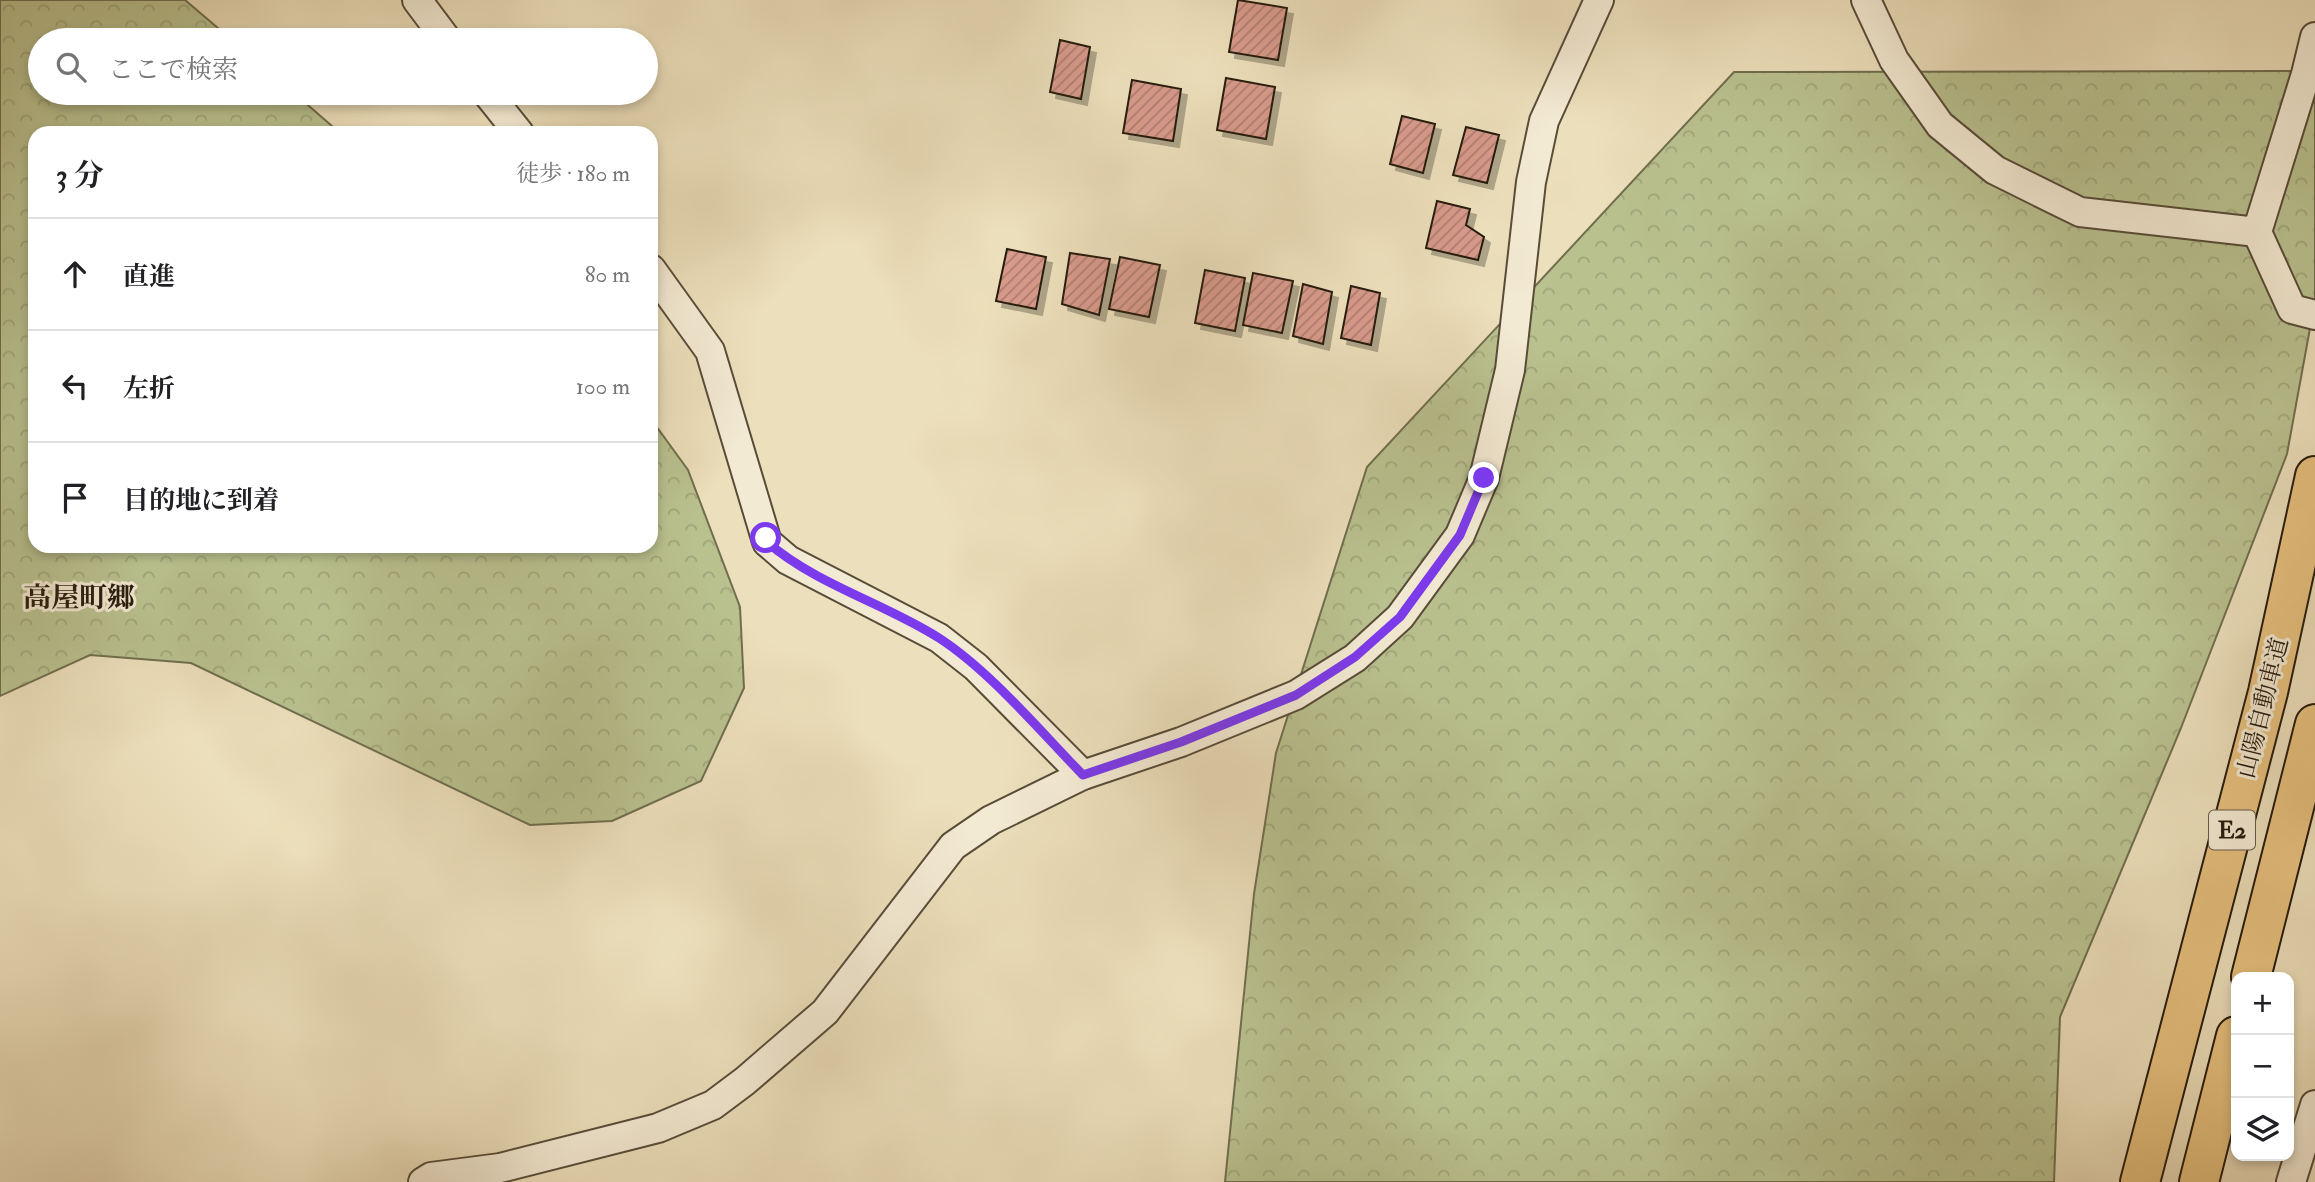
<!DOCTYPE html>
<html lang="ja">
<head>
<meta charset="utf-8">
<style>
	body { margin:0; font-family:"IM FELL Double Pica","Noto Serif JP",serif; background:#f2f2f2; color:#202124 }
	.controls { position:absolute; right:21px; bottom:21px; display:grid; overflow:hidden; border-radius:14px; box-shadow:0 4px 10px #0003 }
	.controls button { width:63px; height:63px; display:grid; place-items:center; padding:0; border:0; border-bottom:2px solid #e0e0e0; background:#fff; color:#202124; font:35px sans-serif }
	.stop { position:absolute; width:21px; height:21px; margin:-16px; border:5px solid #7c3aed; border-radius:50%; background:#fff }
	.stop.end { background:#7c3aed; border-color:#fff; box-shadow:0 2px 7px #0008 }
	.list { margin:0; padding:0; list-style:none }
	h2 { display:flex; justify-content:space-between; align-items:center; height:91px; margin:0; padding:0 28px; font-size:30px }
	h2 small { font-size:23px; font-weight:400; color:#757577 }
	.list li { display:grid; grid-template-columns:46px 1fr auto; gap:21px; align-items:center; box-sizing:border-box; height:112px; padding:0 28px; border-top:2px solid #e0e0e0 }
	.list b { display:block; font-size:26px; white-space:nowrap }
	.list em { font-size:23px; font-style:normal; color:#757577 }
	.icon { flex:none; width:38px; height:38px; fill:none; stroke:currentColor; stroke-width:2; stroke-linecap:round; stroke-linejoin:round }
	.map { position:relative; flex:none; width:2315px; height:1182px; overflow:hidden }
	.search { position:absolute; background:#fff; box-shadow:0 4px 10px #0003; left:28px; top:28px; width:630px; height:77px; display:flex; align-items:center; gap:18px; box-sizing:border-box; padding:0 24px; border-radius:38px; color:#757577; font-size:26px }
	.panel { position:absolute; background:#fff; box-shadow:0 4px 10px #0003; left:28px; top:126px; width:630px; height:427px; border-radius:21px }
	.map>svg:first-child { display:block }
	.forest { fill:url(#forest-crowns); stroke:#706e4e; stroke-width:2 }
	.building { fill:url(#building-hatch); stroke:#261b0e; stroke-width:2; filter:url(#shadow) }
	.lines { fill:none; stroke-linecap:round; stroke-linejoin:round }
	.street-casing { stroke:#584c39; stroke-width:32 }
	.highway-casing { stroke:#261b0e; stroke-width:42 }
	.street { stroke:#f3ead3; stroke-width:28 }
	.highway { stroke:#e6c07e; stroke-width:38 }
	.route { stroke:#7c3aed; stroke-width:9 }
	.labels { text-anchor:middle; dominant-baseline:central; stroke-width:6; stroke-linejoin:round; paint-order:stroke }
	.shield { fill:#f3ead3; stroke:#645949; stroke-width:2 }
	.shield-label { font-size:23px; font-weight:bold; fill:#261b0e }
	.street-label { font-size:24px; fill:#261b0e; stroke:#f3ead3 }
	.quarter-label { font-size:28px; font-weight:bold; fill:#261b0e; stroke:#f3ead3 }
</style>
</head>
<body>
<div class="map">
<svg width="2315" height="1182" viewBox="0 0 2315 1182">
	<defs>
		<pattern id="forest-crowns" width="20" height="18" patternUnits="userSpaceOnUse" patternTransform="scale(1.75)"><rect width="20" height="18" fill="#b9c18f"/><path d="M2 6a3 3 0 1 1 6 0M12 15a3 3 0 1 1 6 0" fill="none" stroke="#9fa57a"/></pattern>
		<pattern id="building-hatch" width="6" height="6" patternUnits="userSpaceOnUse" patternTransform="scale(1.75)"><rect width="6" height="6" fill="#d89a8b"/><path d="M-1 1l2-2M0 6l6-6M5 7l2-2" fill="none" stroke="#af7d70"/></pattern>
		<filter id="shadow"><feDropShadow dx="6" dy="6" stdDeviation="0" flood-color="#0004"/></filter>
	</defs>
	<rect width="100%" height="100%" fill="#ecdfbb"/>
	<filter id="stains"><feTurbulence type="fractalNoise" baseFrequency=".00286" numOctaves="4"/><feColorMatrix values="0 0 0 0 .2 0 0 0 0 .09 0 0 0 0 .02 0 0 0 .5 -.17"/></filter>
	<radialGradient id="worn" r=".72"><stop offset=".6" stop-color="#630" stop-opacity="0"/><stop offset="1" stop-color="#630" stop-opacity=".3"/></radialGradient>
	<g class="forest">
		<path d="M0,0h185l47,40h-192v53h254l46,40h-305v413h616v-127l37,51 52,137 4,81 -43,93 -89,40 -82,4 -339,-162 -101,-8 -90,41z"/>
		<path d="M2315,71v230l-28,153 -106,274 -121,289 -6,165h-829l29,-288 22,-141 91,-286 367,-395z"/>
	</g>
	<g class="building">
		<path d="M1238,0l49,8 -9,52 -49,-8z"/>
		<path d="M1060,40l30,7 -9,52 -31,-7z"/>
		<path d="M1226,78l49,9 -9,52 -49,-9z"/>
		<path d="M1132,80l49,9 -8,52 -50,-8z"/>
		<path d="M1402,116l33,8 -12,49 -33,-9z"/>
		<path d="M1466,127l33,8 -12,48 -34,-8z"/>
		<path d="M1437,201l33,8 -4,16 18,12 -6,23 -52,-12z"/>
		<path d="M1007,249l39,8 -10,52 -40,-8z"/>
		<path d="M1070,253l40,6 -11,56 -37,-11z"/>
		<path d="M1120,257l40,8 -11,52 -40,-8z"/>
		<path d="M1205,270l40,8 -10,53 -40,-8z"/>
		<path d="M1253,273l40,8 -11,52 -39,-8z"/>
		<path d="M1303,284l29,8 -9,52 -30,-8z"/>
		<path d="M1351,286l29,7 -9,52 -30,-7z"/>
	</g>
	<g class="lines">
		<g class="street-casing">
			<g id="street">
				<path d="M417,0l30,40"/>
				<path d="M1866,0l28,60 46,65 55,45 85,42 177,20"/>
				<path d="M2315,37l-9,37 -49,158 35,77 23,6"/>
				<path d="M487,93l32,40"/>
				<path d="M651,269l59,82 57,191 21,18 151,78 37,29 107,108"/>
				<path d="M423,1182l8,-5 69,-9 158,-40 55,-23 32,-24 80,-69 128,-166 38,-26 92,-45 98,-33 115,-47 59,-37 45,-41 60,-82 24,-57 26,-108 21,-188 13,-61 55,-121"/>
				<path d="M2291,1182l24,-77"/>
			</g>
		</g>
		<g class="highway-casing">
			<g id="highway">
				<path d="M2251,977l64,-253"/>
				<path d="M2140,1182l128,-490 47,-216"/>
				<path d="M2199,1182l37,-146"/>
			</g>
		</g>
		<use href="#street" class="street"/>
		<use href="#highway" class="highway"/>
	</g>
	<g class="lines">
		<path class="route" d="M766,538l1,4c50,43 117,61 172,96 51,33 101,93 144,137l98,-33 115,-47 59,-38 45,-40 60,-82 24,-57"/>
	</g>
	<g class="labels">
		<rect class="shield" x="2209" y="810.5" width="46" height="39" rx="5"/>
		<g class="shield-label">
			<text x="2232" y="830">E2</text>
		</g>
		<g class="street-label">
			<text transform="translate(2263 708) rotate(-76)">山陽自動車道</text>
		</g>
		<g class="quarter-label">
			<text x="79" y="598">高屋町郷</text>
		</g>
	</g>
	<rect width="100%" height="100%" filter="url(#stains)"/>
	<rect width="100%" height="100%" fill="url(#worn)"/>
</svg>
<div class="controls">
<button>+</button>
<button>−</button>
<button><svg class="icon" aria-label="layers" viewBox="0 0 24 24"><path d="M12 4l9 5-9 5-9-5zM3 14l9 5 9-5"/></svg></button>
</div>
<div class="stop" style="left:766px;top:538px"></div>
<div class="stop end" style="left:1484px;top:478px"></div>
<div class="search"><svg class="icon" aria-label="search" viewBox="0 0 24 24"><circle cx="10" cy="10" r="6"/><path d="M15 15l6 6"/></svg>ここで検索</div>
<section class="panel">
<h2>3 分<small>徒歩 · 180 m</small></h2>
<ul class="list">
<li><svg class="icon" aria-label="ahead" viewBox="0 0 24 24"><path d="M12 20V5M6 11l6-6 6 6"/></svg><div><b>直進</b></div><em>80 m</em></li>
<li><svg class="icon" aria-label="left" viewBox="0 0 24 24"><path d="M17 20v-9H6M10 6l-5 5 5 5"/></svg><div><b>左折</b></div><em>100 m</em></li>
<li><svg class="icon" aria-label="arrive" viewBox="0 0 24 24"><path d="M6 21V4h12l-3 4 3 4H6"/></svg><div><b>目的地に到着</b></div></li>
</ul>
</section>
</div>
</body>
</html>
